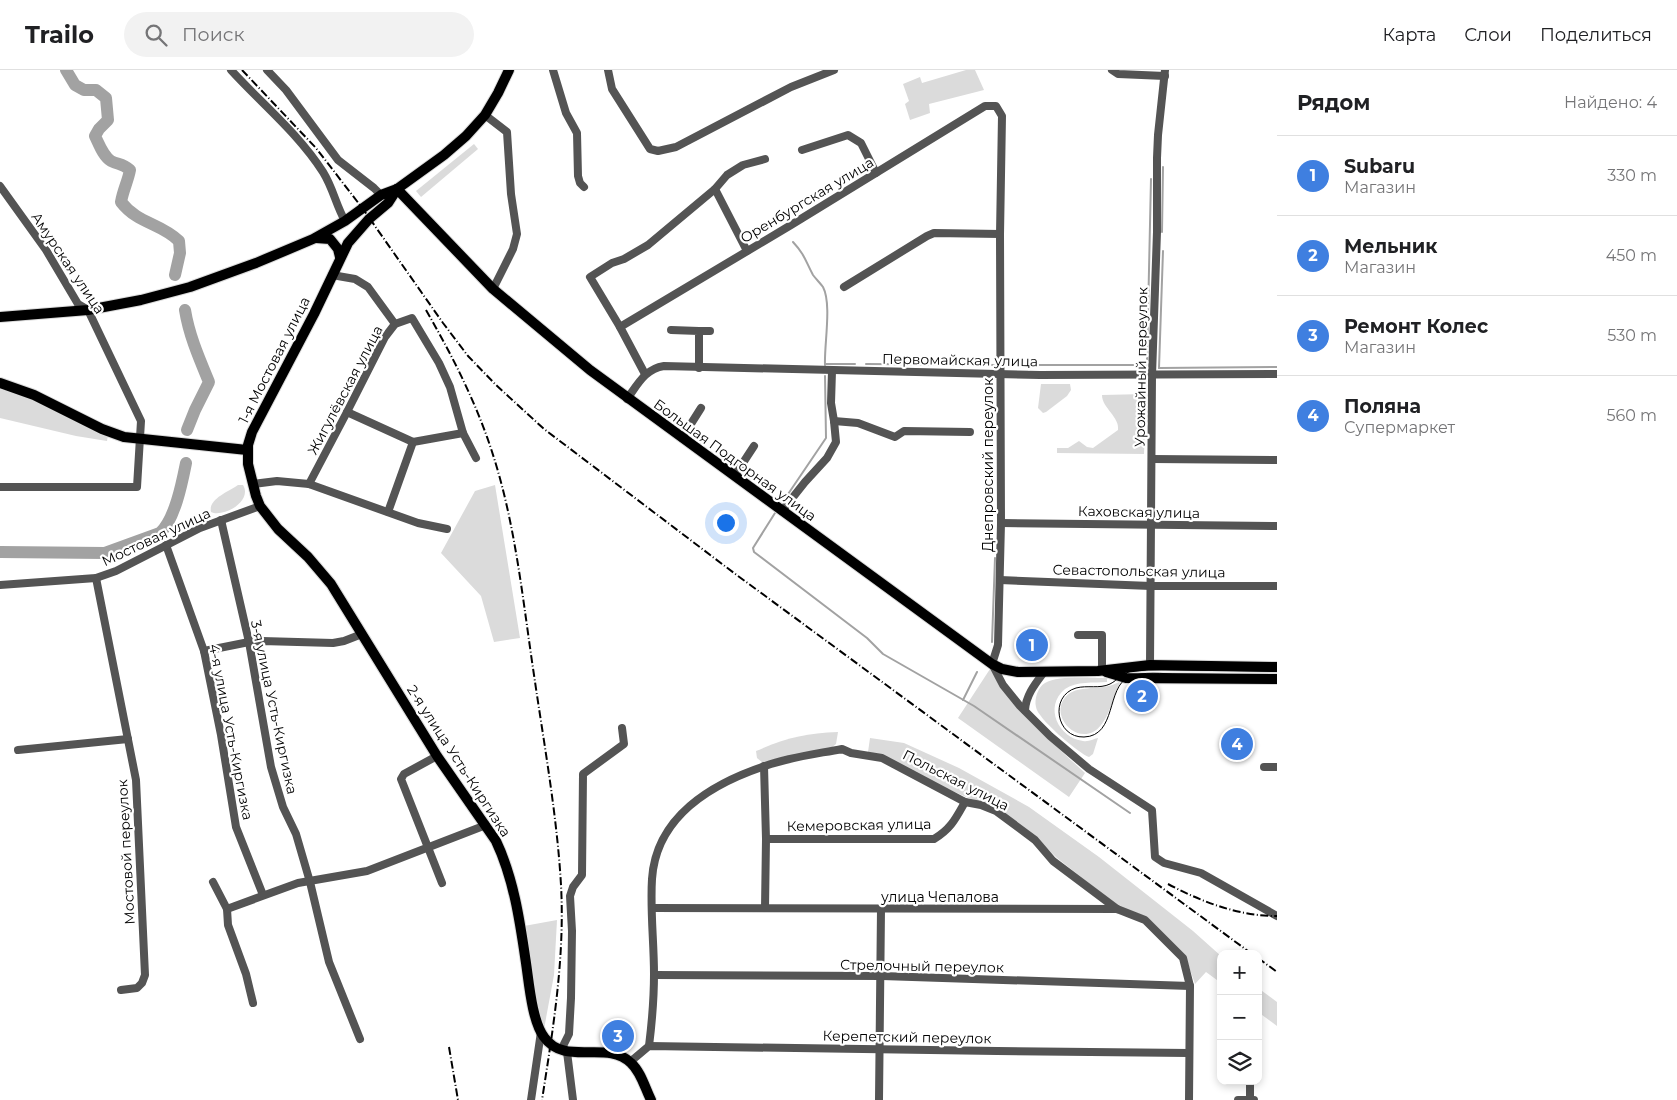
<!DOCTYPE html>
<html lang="ru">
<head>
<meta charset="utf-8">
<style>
	body { margin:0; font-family:Montserrat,sans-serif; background:#f2f2f2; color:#202124 }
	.controls { position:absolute; right:15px; bottom:15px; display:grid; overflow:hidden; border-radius:10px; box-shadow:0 2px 8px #0003 }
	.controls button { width:45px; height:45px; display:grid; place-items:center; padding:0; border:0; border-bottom:1px solid #e0e0e0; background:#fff; color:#202124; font:25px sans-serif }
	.you { position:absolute; left:725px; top:452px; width:18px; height:18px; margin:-12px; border:4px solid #fff; border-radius:50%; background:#1a73e8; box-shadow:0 0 0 8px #1a73e833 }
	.badge { display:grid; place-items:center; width:32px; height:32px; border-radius:50%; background:#0f766e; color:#fff; font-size:16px; font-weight:700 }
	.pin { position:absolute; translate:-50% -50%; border:2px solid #fff; box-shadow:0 1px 5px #0006 }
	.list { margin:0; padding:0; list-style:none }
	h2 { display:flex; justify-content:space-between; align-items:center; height:65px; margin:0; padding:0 20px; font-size:21px }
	h2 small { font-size:16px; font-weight:400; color:#757577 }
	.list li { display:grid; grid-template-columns:32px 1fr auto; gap:15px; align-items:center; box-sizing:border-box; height:80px; padding:0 20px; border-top:1px solid #e0e0e0 }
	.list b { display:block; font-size:19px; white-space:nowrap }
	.list p { margin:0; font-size:16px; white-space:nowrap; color:#757577 }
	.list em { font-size:16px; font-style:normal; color:#757577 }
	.icon { flex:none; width:28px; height:28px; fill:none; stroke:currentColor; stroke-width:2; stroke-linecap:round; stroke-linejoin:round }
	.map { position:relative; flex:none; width:1277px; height:1030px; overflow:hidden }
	header { display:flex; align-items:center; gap:30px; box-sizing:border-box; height:70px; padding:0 25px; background:#fff; border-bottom:1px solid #e0e0e0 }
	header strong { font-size:24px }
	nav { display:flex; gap:28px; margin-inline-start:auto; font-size:18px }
	.search { width:350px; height:45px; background:#f2f2f2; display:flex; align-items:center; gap:12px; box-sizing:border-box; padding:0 18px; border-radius:28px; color:#757577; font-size:19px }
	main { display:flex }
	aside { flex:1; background:#fff }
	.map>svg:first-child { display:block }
	.green { fill:#dbdbdb }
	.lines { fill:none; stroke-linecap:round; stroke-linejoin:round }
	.stream { stroke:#a2a2a2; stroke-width:2 }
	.river { stroke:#a2a2a2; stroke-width:12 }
	.major-casing { stroke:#dbdbdb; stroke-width:12 }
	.minor { stroke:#545454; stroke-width:8 }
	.major { stroke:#000; stroke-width:10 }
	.tram { stroke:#000; stroke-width:1 }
	.rail { stroke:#000; stroke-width:2; stroke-dasharray:8 2.5 1 2.5; stroke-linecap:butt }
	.labels { text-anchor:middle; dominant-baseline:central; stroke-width:4.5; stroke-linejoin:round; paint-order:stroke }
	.street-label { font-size:14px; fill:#000; stroke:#fff }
</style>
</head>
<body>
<header>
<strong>Trailo</strong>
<div class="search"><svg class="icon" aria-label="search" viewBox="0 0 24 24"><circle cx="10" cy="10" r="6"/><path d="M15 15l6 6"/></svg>Поиск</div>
<nav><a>Карта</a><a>Слои</a><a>Поделиться</a></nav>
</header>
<main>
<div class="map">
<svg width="1277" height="1030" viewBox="0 0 1277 1030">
	<rect width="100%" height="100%" fill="#fff"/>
	<g class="green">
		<path d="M966,0h9l9,20 -55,14 1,9 -20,7 -5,-16 4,-3 -6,-17 17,-7 2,6z"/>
		<path d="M474,74l4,5 -57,48 -5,-6z"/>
		<path d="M1041,314h29l1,6 -4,6 -21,16 -3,1 -5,-5z"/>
		<path d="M0,317l33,10 75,38 -1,6 -31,-5 -76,-18z"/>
		<path d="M1146,324l-1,23h-2l-1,8 3,1 -1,28 -87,-1v-5h11l11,-7 8,6 6,1 25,-18c2,-13 -16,-22 -16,-35z"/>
		<path d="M238,415h5c10,16 -20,33 -32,27 -3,-13 17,-20 27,-27z"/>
		<path d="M495,415l25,153 -26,4 -13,-46 -40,-43 34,-62z"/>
		<path d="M990,599c22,39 62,73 95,104l-16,24 -111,-79z"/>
		<path d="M1107,608v4c-13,1 -31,-1 -42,7 -22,18 -6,49 18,52 6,1 10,-2 15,-3l-5,16 -4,3c-11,-4 -52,-39 -53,-50 -2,-8 2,-20 9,-24 13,-8 46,-5 62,-5z"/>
		<path d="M1119,612l1,1c-7,13 -9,30 -19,42 -21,27 -58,-13 -31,-32 14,-8 33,-2 49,-11z"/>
		<path d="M838,662l-2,12 -5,4 -68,15 -6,-5 -1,-7c30,-13 50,-18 82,-19z"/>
		<path d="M870,668l34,5 55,25 70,39 70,50 94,74 28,25v27l-15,-11 -11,12 -9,-26 -39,-41 -29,-11 -61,-48 -21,-20 -37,-29 -33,-12 -34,-15 -49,-27 -15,-3z"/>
		<path d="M557,850l-3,55 -10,54 -8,-27 -12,-76z"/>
		<path d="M1258,918l19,14v24l-19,-14z"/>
	</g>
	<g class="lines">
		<g class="stream">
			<path d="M1162,162l1,-65"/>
			<path d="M793,172c12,13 12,18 20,33 3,4 7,8 10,12 9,17 1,58 2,78"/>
			<path d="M825,294h30"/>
			<path d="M866,294l133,1"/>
			<path d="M1003,295h137l7,3"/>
			<path d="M1146,296l1,-5 4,-182"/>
			<path d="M1159,298l118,-1"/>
			<path d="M1159,298l4,-117"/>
			<path d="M782,433l44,-65 -1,-62"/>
			<path d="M775,443l-22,35 1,4 113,86 16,16 91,52 156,107"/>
			<path d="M992,572l3,-84"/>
			<path d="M963,630l14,-28"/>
		</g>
		<g class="river">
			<path d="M66,0l9,15 9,5h12l10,8 2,22 -9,9 -4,7c4,8 8,20 16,25 8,4 11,2 19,9 -2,11 -7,20 -9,32 17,22 40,21 58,39l1,12 -5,22"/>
			<path d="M185,240c4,25 14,48 24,72l-14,28 -8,20"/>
			<path d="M0,482l105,1 55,-20c15,-14 22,-50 26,-70"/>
		</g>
		<g class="major-casing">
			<g id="major">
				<path d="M397,119l-9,14 -19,16 -21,24 -34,71 -62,118 -4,13v19l8,32 4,10 18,23 30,28 23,27 106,172 59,85c18,38 24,81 30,122 3,20 6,58 18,74 21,30 63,2 87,26 10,9 14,25 20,37"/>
				<path d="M397,119l96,100 97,81 402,294 10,5 16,3 80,-1 52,-6 127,2"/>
				<path d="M316,168l14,1 8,10 2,8"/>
				<path d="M0,247l88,-7 53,-10 49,-13 66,-24 57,-24 32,-18 36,-26 16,-6 47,-34 22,-19 19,-21 13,-22 11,-23"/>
				<path d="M0,313l34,12 68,34 22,8 123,13"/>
				<path d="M1106,602l20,6 151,1"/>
			</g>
		</g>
		<g class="minor">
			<path d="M231,0c31,34 67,63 92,102 10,16 13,33 22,49"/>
			<path d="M267,0l19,20 52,70 36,28 7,7"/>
			<path d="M553,0l13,43 11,20 1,43 2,7 4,4"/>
			<path d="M608,0l4,19 38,60 8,2 18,-4 115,-60 43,-17"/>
			<path d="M1112,0l6,4 47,2"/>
			<path d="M485,45l22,17 4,62 6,40 -4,15 -20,40"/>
			<path d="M802,80l46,-15 13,8 15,30"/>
			<path d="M0,116l46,64 32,54 10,6 53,111 -4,66h-137"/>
			<path d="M715,119l32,62"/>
			<path d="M332,205l23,4 13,8 27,37"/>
			<path d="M844,217l83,-51 7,-3 66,1"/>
			<path d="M620,257l171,-102 194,-119h11l6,10 -2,118 1,289 -3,122 -6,19 11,21 17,21 30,30 39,33 63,41 3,47 9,6 37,10 76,43"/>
			<path d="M671,260l28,1v37"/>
			<path d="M699,261h11"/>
			<path d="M645,304l-25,-47 -30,-50 22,-14 12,-4 24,-14 67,-56 12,-14 16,-10 22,-6"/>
			<path d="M627,329c11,-15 18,-30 37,-33l376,9 237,-1"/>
			<path d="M347,342l66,30 -25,70"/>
			<path d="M834,351l24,2 37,14 9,-6 66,1"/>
			<path d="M682,368l19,-30"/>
			<path d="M413,372l50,-9"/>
			<path d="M1152,389l125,1"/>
			<path d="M735,405l19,-29"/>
			<path d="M253,414l24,-3 32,3 109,39 29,6"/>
			<path d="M309,414l38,-72 38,-75 10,-13 17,-6 27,45 11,24 13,46 13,25"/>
			<path d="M782,441l23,-29 22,-24 9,-16 -2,-21 -3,-18 1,-32"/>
			<path d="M221,450l28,122 22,125 12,40 13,27 14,48 19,80 31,77"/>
			<path d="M1001,453l276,3"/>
			<path d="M166,475l38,106 17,84 15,92 27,68"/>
			<path d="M96,508l40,202 9,195 -3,8 -5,5 -16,2"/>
			<path d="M1000,510l151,6h126"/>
			<path d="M0,515l96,-7 20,-7 84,-43 60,-22"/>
			<path d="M1078,565h24v35"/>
			<path d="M204,581l45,-9 13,-1 71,2 11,-2 18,-7"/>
			<path d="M1150,595l2,-290 5,-143v-74l1,-23 7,-65"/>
			<path d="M1025,640c1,-15 10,-26 19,-38"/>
			<path d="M18,680l110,-11"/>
			<path d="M437,686l-33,18 -3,5 41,104"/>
			<path d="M764,696l2,73 -1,69"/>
			<path d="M1264,697h13"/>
			<path d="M766,769h168c17,-10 22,-21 31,-37"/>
			<path d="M213,812l14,27 1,16 18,49 7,29"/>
			<path d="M652,838l465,1 28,11 38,38 7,28 -1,114"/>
			<path d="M227,839l71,-26 69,-12 119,-46"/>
			<path d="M654,905l228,1 308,10"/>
			<path d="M649,976c3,-24 5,-48 5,-72 0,-32 -4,-64 -2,-95 4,-62 59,-95 113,-113 25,-9 51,-12 77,-17l9,4 31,5 83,44 16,3 15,6 39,29 18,21 64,48"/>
			<path d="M561,980l8,-16 2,-36 1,-67 -2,-35 3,-9 9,-12 1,-101 41,-30 -2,-16"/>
			<path d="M567,982l6,48"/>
			<path d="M630,992l19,-16 348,5 192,2"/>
			<path d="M1250,1014v16"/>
			<path d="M531,1030l10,-68"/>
			<path d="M879,1030l2,-191"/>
			<path d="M1238,1030h16"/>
		</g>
		<use href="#major" class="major"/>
		<path class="tram" d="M1277,601c-29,0 -58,-1 -87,-1 -19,0 -39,-1 -57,1 -10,1 -15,9 -23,13 -10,5 -23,1 -34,4 -27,8 -20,50 8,49 33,-1 22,-50 45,-60 14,-6 34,-3 49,-3 33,0 66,1 99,1"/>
		<g class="rail">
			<path d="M242,0l74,78 47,61 80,114 25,33 28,29 48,44 190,144 518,381"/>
			<path d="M426,240c27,47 52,96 68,148 22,70 29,144 40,217 10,69 23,140 27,210 4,73 -8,144 -19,215"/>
			<path d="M1168,814c34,18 70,32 109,32"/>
			<path d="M1258,888l19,14"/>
			<path d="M449,977l9,53"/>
		</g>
	</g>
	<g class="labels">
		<g class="street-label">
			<text transform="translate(807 130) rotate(-31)">Оренбургская улица</text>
			<text transform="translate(68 193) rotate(56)">Амурская улица</text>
			<text transform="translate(274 290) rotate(-63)">1-я Мостовая улица</text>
			<text transform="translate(960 290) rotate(1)">Первомайская улица</text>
			<text transform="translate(1141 297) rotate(-89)">Урожайный переулок</text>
			<text transform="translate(345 320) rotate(-62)">Жигулёвская улица</text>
			<text transform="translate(735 390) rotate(36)">Большая Подгорная улица</text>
			<text transform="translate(988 395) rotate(-90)">Днепровский переулок</text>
			<text transform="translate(1139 442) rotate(1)">Каховская улица</text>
			<text transform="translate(156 467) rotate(-25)">Мостовая улица</text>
			<text transform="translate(1139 501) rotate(1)">Севастопольская улица</text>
			<text transform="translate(274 637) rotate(78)">3-я улица Усть-Киргизка</text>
			<text transform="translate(231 662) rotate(79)">4-я улица Усть-Киргизка</text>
			<text transform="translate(459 691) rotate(57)">2-я улица Усть-Киргизка</text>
			<text transform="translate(956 710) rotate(27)">Польская улица</text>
			<text transform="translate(859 755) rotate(-1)">Кемеровская улица</text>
			<text transform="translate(126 782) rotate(-93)">Мостовой переулок</text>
			<text x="940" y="827">улица Чепалова</text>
			<text transform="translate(922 896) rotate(1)">Стрелочный переулок</text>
			<text transform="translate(907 967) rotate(1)">Керепетский переулок</text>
		</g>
	</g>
</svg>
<div class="controls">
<button>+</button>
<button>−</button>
<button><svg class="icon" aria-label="layers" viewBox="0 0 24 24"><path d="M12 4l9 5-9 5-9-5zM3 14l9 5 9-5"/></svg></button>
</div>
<div class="you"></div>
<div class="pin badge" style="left:1032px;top:575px;background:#3f7fe0">1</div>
<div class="pin badge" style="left:1142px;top:626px;background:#3f7fe0">2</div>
<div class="pin badge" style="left:618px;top:966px;background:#3f7fe0">3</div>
<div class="pin badge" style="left:1237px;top:674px;background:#3f7fe0">4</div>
</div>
<aside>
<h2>Рядом<small>Найдено: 4</small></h2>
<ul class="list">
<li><span class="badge" style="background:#3f7fe0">1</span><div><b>Subaru</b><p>Магазин</p></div><em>330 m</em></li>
<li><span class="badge" style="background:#3f7fe0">2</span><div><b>Мельник</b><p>Магазин</p></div><em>450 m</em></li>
<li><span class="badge" style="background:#3f7fe0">3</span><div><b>Ремонт Колес</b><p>Магазин</p></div><em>530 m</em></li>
<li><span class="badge" style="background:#3f7fe0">4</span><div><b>Поляна</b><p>Супермаркет</p></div><em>560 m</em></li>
</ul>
</aside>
</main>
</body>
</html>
